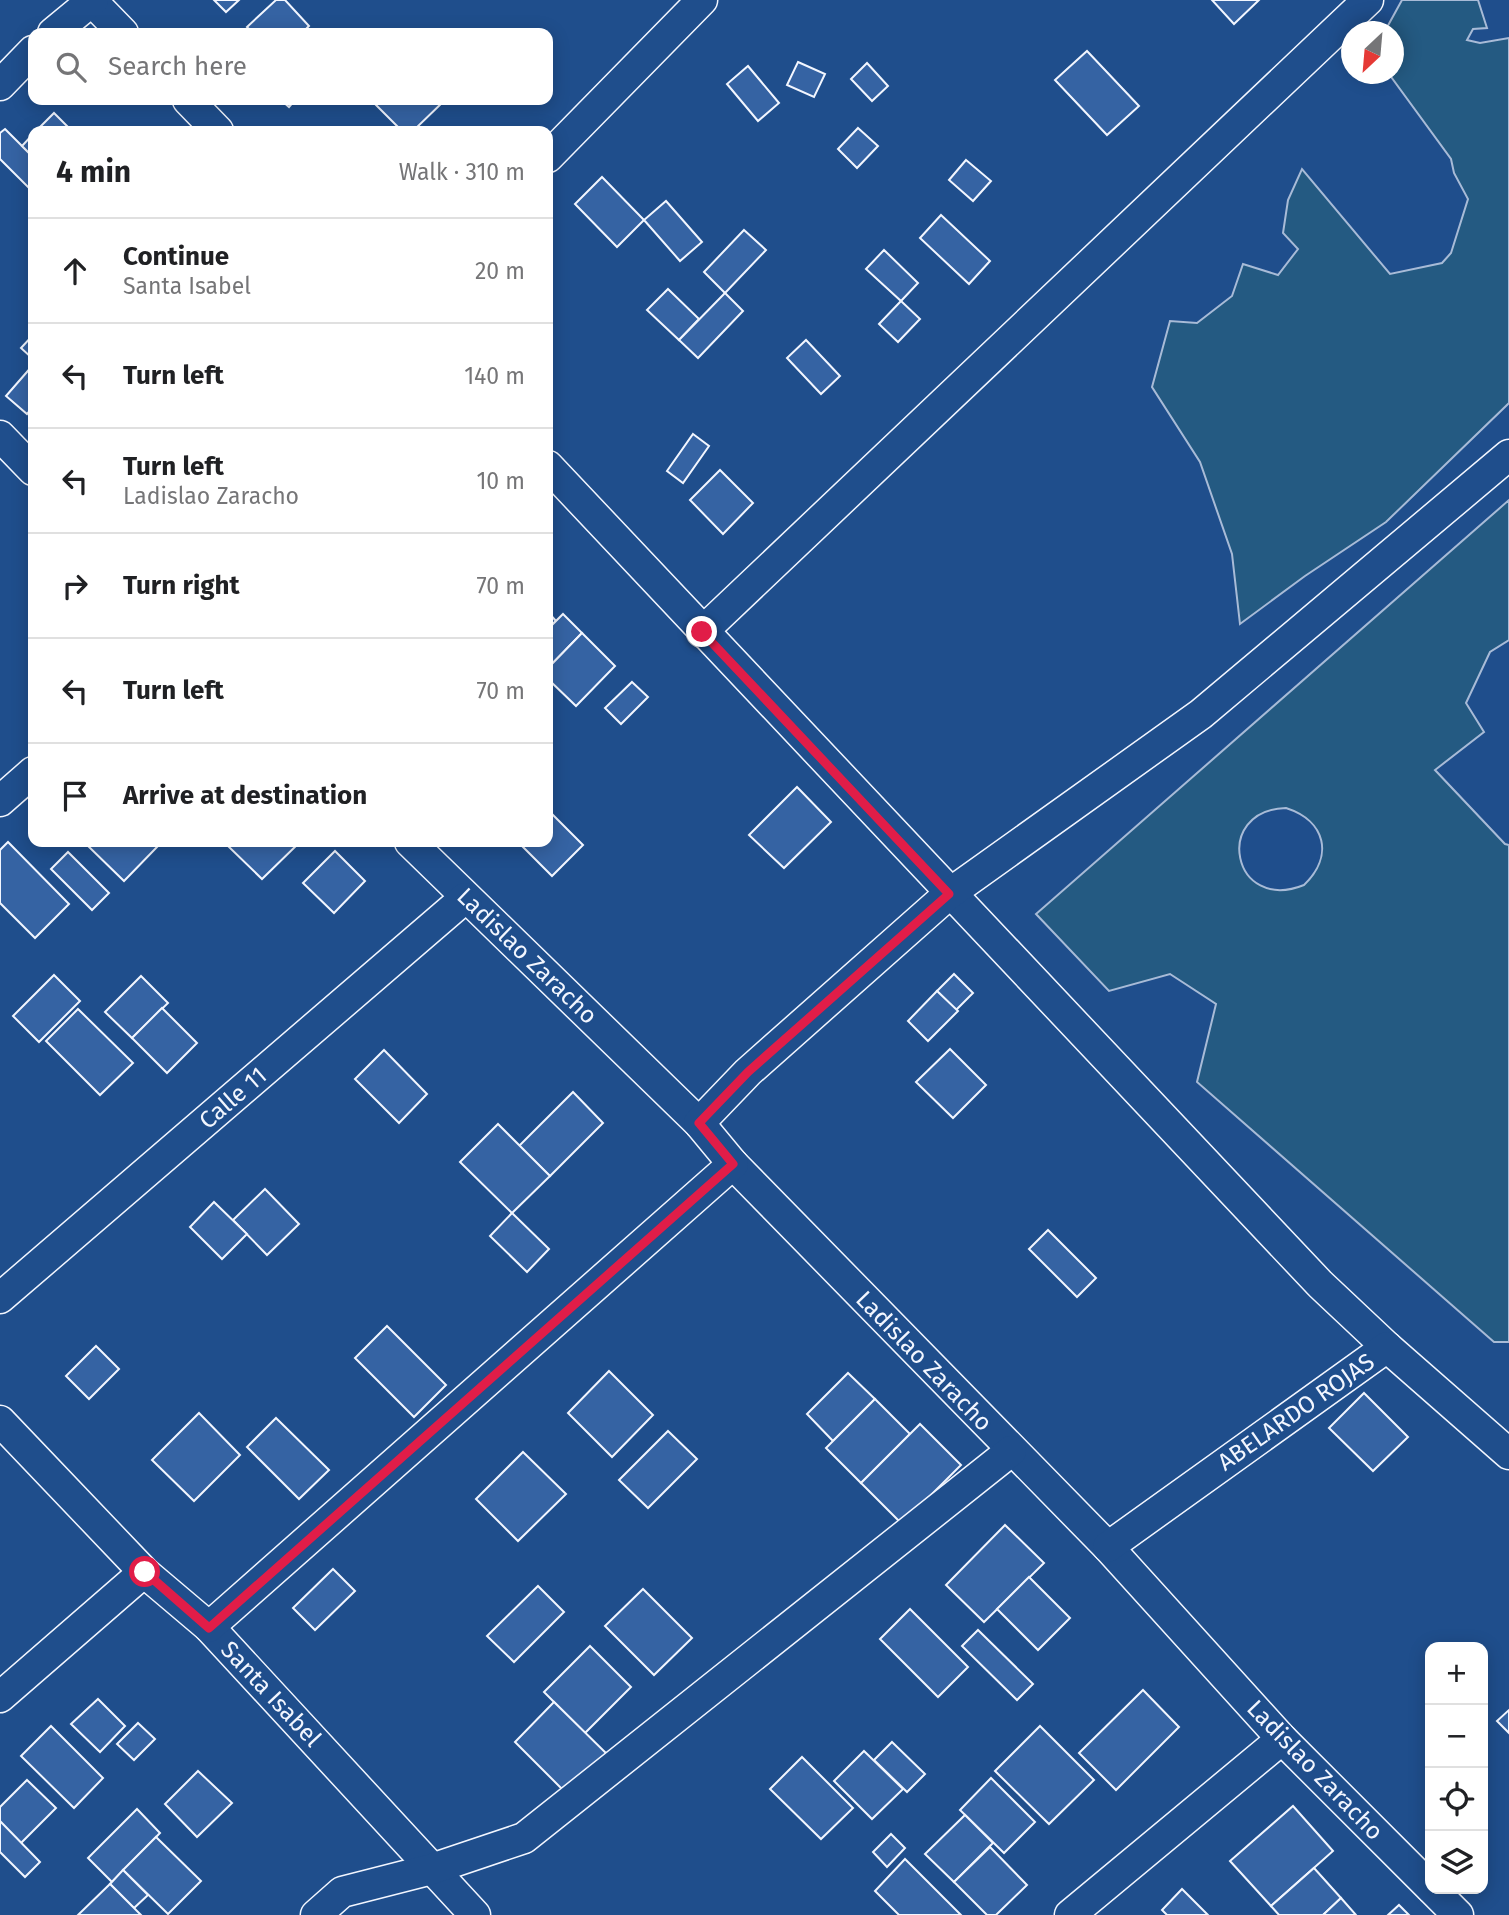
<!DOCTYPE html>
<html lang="en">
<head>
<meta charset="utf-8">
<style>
	body { margin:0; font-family:"Fira Sans",sans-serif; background:#f2f2f2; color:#202124 }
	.controls { position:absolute; right:21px; bottom:21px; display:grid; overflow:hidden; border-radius:14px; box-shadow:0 4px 18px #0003 }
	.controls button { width:63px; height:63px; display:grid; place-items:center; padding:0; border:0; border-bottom:2px solid #e0e0e0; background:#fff; color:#202124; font:35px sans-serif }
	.compass { position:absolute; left:1341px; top:21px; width:63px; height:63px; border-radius:50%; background:#fff; box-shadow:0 4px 18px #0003; rotate:206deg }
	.stop { position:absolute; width:21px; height:21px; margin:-16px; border:5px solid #e11d48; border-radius:50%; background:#fff }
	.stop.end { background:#e11d48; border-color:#fff; box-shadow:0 2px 7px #0008 }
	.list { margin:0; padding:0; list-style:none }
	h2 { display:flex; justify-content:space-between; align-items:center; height:91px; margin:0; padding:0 28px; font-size:30px }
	h2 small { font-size:23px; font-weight:400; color:#757577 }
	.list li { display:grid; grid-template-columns:46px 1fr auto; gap:21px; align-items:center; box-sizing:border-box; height:105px; padding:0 28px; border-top:2px solid #e0e0e0 }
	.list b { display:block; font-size:26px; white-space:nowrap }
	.list p { margin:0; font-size:23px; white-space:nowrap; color:#757577 }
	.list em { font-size:23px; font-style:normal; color:#757577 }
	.icon { flex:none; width:38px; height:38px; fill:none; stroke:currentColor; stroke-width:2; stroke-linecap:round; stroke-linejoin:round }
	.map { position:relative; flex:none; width:1509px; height:1915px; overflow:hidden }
	.search { position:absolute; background:#fff; box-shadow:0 4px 18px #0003; left:28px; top:28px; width:525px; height:77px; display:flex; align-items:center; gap:18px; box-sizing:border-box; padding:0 24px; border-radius:14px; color:#757577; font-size:26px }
	.panel { position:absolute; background:#fff; box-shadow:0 4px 18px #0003; left:28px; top:126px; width:525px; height:721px; border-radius:14px }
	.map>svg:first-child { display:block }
	.green { fill:#245a82; stroke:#a8bbd7; stroke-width:2; fill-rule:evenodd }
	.building { fill:#3563a3; stroke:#f2f6ff; stroke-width:2 }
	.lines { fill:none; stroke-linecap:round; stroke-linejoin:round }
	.street-casing { stroke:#f2f6ff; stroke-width:33 }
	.street { stroke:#1f4e8c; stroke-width:30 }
	.route { stroke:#e11d48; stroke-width:9 }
	.labels { text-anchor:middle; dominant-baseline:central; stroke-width:5; stroke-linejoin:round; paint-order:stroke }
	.street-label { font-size:24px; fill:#f2f6ff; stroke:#1f4e8c }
</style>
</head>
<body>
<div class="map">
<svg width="1509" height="1915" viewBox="0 0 1509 1915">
	<rect width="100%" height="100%" fill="#1f4e8c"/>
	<g class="green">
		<path d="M1402,0h76l9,28 -14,1 -6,11 13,3 29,-5v365l-123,119 -81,54 -65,48 -8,-70 -32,-92 -48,-75 18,-66 27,2 35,-27 11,-32 35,11 20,-26 -15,-16 5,-33 14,-31 88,105 52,-11 9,-10 17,-54 -14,-26 -3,-14 -62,-85h5v-42l-9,-1z"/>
		<path d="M1509,500v140l-19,12 -24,51 18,29 -49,38 70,74 4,1v497h-15l-297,-260 19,-78 -46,-30 -61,17 -73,-77zM1286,808c40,13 48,48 18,77 -72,29 -92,-75 -18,-77z"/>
	</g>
	<g class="building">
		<path d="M214,0h25l-13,12z"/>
		<path d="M276,0h9l24,26 -7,7h-49l-6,-6z"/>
		<path d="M1212,0h47l-25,24z"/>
		<path d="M1087,51l52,55 -32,29 -52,-55z"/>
		<path d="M798,62l27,12 -11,23 -27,-12z"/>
		<path d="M867,63l21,23 -16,15 -21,-22z"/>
		<path d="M748,66l31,37 -21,18 -31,-37z"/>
		<path d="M281,100h14l-6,7z"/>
		<path d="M371,100h74l-32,31h-11z"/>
		<path d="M54,113l18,18h-36z"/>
		<path d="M858,128l20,18 -21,22 -19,-19z"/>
		<path d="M5,129l28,28 -1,34 -32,-32v-26z"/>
		<path d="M33,134v23l-11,-11z"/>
		<path d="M966,160l25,21 -18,20 -24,-21z"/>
		<path d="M602,177l42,43 -27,27 -42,-43z"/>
		<path d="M666,201l36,41 -22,19 -36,-41z"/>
		<path d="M941,215l49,46 -21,23 -49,-46z"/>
		<path d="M744,230l22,20 -41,43 -21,-21z"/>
		<path d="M884,250l34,33 -17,18 -35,-32z"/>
		<path d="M668,289l31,30 -20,21 -32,-30z"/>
		<path d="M725,293l18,18 -45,47 -19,-18z"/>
		<path d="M901,301l19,18 -22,23 -19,-18z"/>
		<path d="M33,335v24l-12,-11z"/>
		<path d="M806,340l34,36 -19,18 -34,-36z"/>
		<path d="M33,365v42l-6,7 -21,-18z"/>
		<path d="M693,434l16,12 -26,37 -16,-12z"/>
		<path d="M720,470l33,33 -30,31 -33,-34z"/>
		<path d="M548,612l8,9 -8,8z"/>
		<path d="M563,614l19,19 -34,35v-39z"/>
		<path d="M582,633l33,33 -39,40 -28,-27v-11z"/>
		<path d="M632,682l16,15 -27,27 -16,-16z"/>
		<path d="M797,787l34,35 -47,46 -35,-33z"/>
		<path d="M553,815l30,30 -31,31 -30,-30 4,-4h22v-22z"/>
		<path d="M8,842l61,62 -34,34 -35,-35v-53z"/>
		<path d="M88,842h66l4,4 -34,35 -38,-37z"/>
		<path d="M232,842h68l-38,37 -34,-33z"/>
		<path d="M335,851l30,30 -31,32 -31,-30z"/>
		<path d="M68,852l41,41 -17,17 -41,-41z"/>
		<path d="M954,974l19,19 -17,17 -19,-19z"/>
		<path d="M54,975l26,26 -41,41 -26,-26z"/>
		<path d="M141,976l27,27 -36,35 -27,-26z"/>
		<path d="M937,991l21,20 -30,30 -20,-20z"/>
		<path d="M162,1008l35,35 -30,30 -35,-35z"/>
		<path d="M78,1009l55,54 -33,32 -54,-54z"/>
		<path d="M950,1049l36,36 -33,33 -37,-36z"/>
		<path d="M384,1050l43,44 -28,29 -44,-44z"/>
		<path d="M573,1092l30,31 -53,53 -31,-30z"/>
		<path d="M498,1124l52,52 -38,37 -52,-51z"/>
		<path d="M265,1189l34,35 -32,31 -34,-35z"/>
		<path d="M214,1202l33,32 -25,25 -32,-32z"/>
		<path d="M512,1213l37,36 -22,23 -37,-36z"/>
		<path d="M1048,1230l48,48 -19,19 -48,-48z"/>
		<path d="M387,1326l59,59 -32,32 -59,-59z"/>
		<path d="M96,1346l23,23 -30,30 -23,-23z"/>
		<path d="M609,1371l44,44 -41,42 -44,-44z"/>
		<path d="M848,1373l27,26 -42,42 -26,-27z"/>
		<path d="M1364,1393l44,44 -35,34 -44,-43z"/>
		<path d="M875,1399l35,35 -49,49 -35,-35z"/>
		<path d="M199,1413l41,42 -46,46 -42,-41z"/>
		<path d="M276,1418l53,52 -30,29 -52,-52z"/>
		<path d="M920,1424l41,41 -59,59 -41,-41z"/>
		<path d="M668,1431l29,28 -49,49 -29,-28z"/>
		<path d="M523,1452l43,42 -48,47 -42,-42z"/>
		<path d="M1005,1525l39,38 -60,59 -38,-37z"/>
		<path d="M333,1569l22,22 -40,39 -22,-22z"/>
		<path d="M1029,1577l41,41 -32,32 -41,-41z"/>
		<path d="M538,1586l26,26 -50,50 -27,-26z"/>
		<path d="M643,1589l49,49 -38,37 -49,-49z"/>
		<path d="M910,1609l58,58 -30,30 -58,-58z"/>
		<path d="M978,1630l55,54 -16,16 -55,-54z"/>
		<path d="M590,1646l41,41 -46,46 -41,-41z"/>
		<path d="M1143,1690l36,37 -63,63 -37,-37z"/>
		<path d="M98,1699l27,27 -25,26 -29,-28z"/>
		<path d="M554,1702l58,57 -40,40 -57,-57z"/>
		<path d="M1509,1710v23l-12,-12z"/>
		<path d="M138,1723l17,16 -21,21 -17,-16z"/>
		<path d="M51,1726l52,52 -29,30 -53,-52z"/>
		<path d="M1040,1726l54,54 -45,44 -54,-53z"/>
		<path d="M892,1742l33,32 -18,18 -33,-32z"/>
		<path d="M864,1751l39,38 -31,30 -38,-38z"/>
		<path d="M802,1757l51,51 -32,31 -51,-50z"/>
		<path d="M198,1771l34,32 -35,34 -32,-33z"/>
		<path d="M991,1778l44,44 -31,31 -44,-43z"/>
		<path d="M27,1780l29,28 -35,35 -21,-21v-15z"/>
		<path d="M1293,1806l40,45 -62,55 -41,-45z"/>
		<path d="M137,1809l23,24 -48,49 -24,-24z"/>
		<path d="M965,1815l28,28 -39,39 -29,-28z"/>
		<path d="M0,1821l40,41 -15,15 -25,-25z"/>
		<path d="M891,1834l14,14 -18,19 -14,-15z"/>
		<path d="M156,1837l45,44 -33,33 -45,-44z"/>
		<path d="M990,1847l37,38 -31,30h-9l-33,-33z"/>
		<path d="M905,1859l56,56h-62l-24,-24z"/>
		<path d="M1314,1868l27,30 -18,17h-44l-8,-9z"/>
		<path d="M123,1870l25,25 -14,13 -24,-24z"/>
		<path d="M110,1884l31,31h-63z"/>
		<path d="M1182,1889l26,26h-41l-5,-5z"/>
		<path d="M1341,1898l15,17h-33z"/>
		<path d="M1399,1905l10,10h-21z"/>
	</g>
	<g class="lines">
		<g class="street-casing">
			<g id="street">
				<path d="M91,0l32,33"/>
				<path d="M53,33l40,-33"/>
				<path d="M0,85l33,-34"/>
				<path d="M188,100l30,31"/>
				<path d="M548,157l154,-157"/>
				<path d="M0,436l33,34"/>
				<path d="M548,466l772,818 67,63"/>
				<path d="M702,632l666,-632"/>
				<path d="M0,801l33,-29"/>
				<path d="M410,842l289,281 34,41 375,383 174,192 148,148"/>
				<path d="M699,1123l49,-51 201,-178 252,-180 308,-259"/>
				<path d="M0,1298l465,-400"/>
				<path d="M0,1421l144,151 65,55 266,288"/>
				<path d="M1108,1547l279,-200 122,107"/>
				<path d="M209,1627l524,-463"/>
				<path d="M0,1697l144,-125"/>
				<path d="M1432,1889l26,26"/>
				<path d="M316,1915l26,-23 90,-23 92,-31 487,-387"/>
				<path d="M1070,1915l212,-176"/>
			</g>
		</g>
		<use href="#street" class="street"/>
	</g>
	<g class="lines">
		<path class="route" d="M145,1572l64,56 524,-464 -34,-41 49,-51 201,-178 -247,-262"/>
	</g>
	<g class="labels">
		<g class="street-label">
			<text transform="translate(527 956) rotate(44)">Ladislao Zaracho</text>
			<text transform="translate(233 1098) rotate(-41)">Calle 11</text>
			<text transform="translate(924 1361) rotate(46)">Ladislao Zaracho</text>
			<text transform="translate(1296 1412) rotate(-35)">ABELARDO ROJAS</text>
			<text transform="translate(271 1694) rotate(47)">Santa Isabel</text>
			<text transform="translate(1315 1770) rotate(46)">Ladislao Zaracho</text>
		</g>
	</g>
</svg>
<div class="controls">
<button>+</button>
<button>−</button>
<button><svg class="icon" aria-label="locate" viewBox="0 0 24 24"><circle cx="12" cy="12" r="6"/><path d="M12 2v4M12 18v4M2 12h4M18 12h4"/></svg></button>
<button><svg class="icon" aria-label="layers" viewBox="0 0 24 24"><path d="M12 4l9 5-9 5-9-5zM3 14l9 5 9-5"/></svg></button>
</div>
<svg class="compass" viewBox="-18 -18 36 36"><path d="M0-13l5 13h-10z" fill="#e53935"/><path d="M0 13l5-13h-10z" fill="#757577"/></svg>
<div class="stop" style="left:145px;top:1572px"></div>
<div class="stop end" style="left:702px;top:632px"></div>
<div class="search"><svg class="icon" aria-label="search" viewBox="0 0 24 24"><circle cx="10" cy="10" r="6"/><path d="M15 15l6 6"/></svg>Search here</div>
<section class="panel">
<h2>4 min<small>Walk · 310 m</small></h2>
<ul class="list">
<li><svg class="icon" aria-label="ahead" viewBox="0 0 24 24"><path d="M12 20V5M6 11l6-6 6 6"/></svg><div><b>Continue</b><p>Santa Isabel</p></div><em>20 m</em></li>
<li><svg class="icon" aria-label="left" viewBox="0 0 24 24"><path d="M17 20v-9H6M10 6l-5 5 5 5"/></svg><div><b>Turn left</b></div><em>140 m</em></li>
<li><svg class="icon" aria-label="left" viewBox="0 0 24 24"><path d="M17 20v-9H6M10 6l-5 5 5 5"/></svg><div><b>Turn left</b><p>Ladislao Zaracho</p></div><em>10 m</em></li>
<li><svg class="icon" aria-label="right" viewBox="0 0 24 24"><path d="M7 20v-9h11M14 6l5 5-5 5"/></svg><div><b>Turn right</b></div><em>70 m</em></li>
<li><svg class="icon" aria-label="left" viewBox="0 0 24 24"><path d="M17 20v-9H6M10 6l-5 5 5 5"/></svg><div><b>Turn left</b></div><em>70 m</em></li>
<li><svg class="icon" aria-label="arrive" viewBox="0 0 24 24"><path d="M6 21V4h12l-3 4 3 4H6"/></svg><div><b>Arrive at destination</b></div></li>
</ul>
</section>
</div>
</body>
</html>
